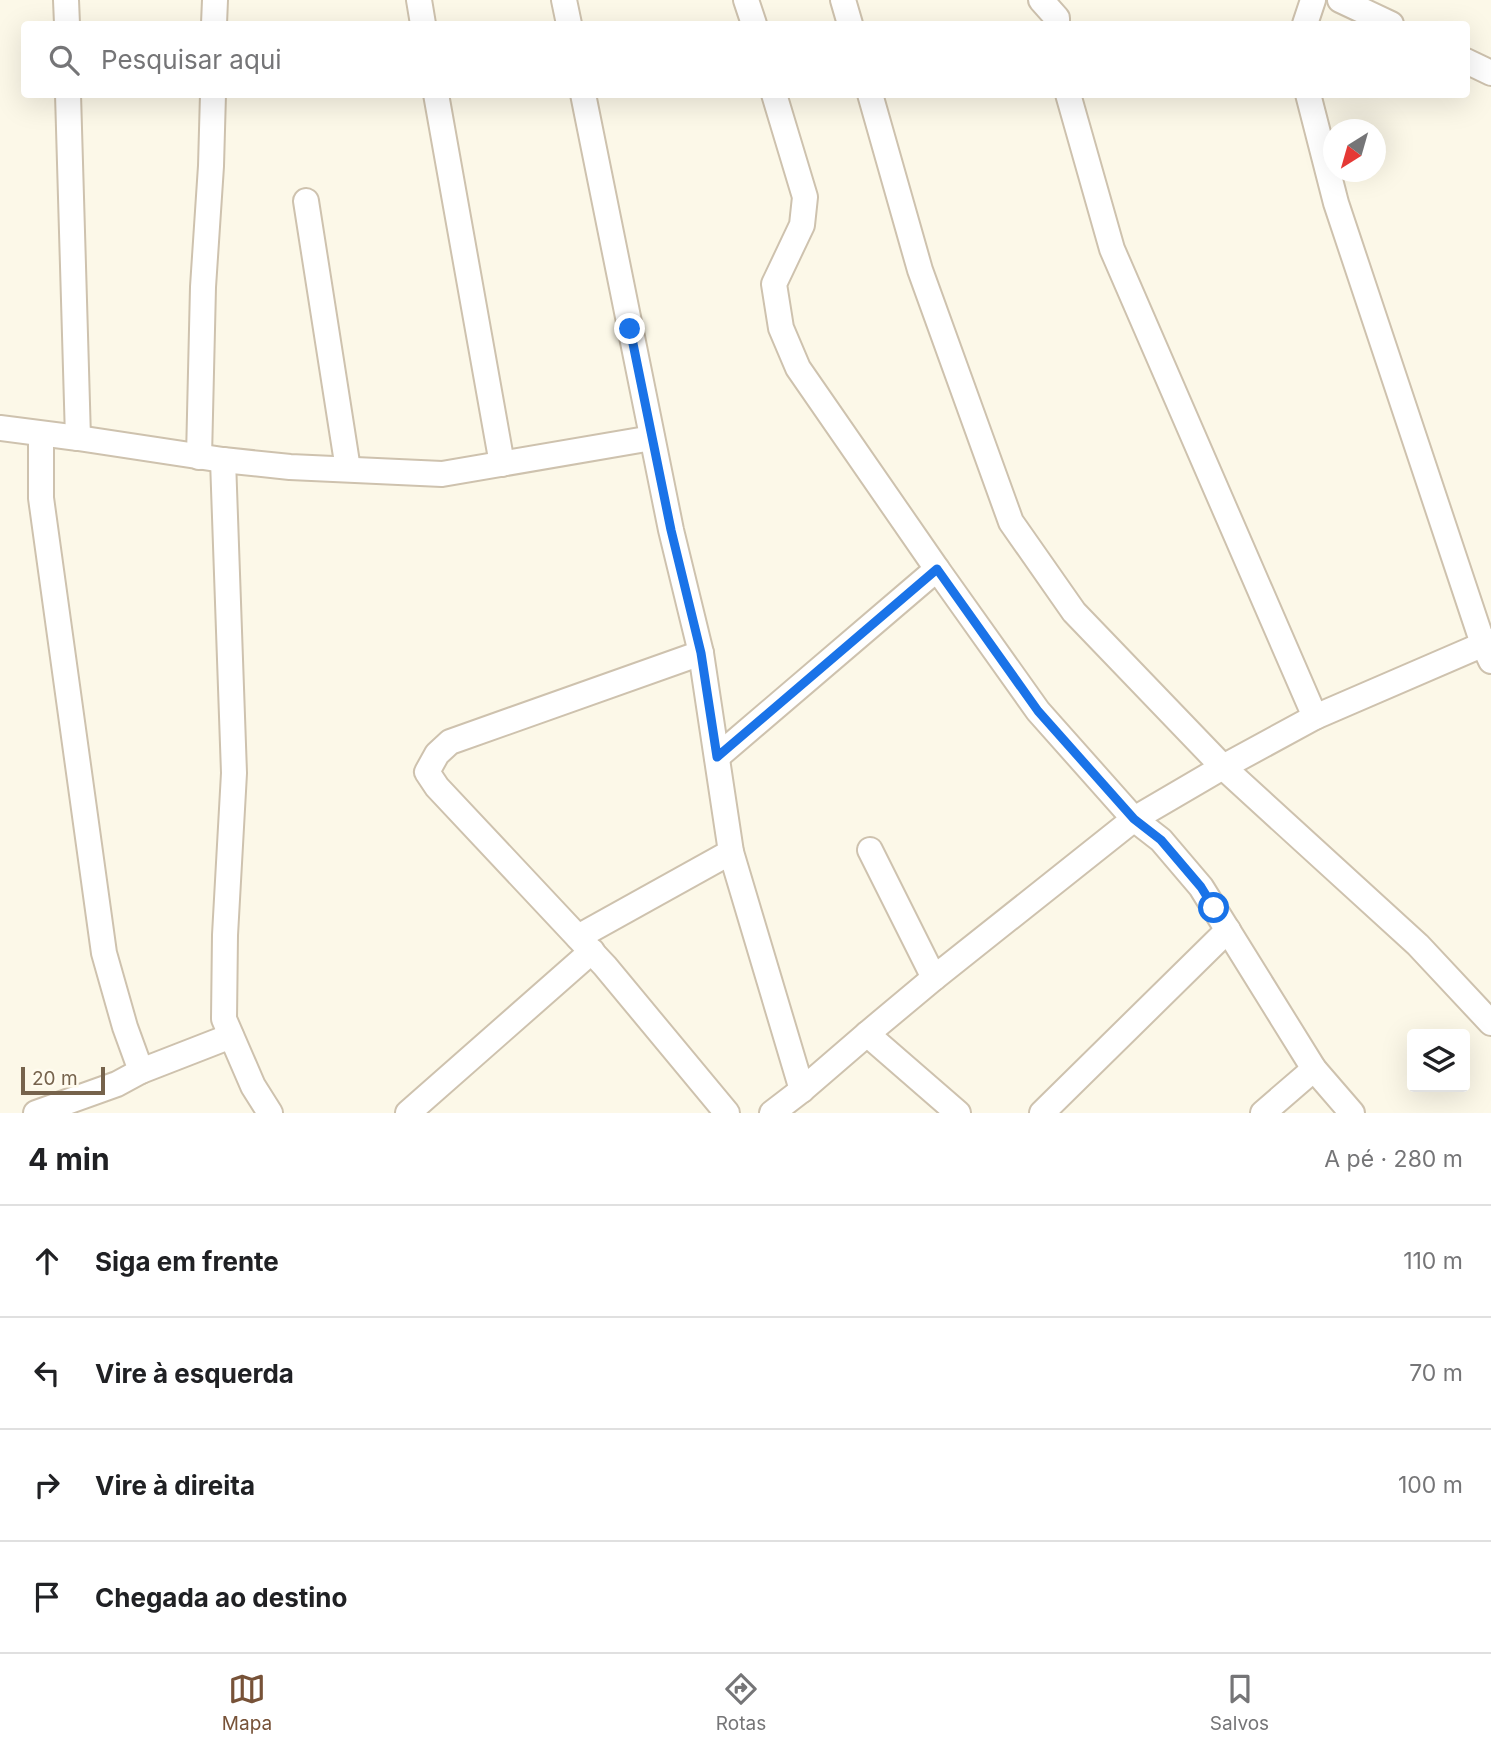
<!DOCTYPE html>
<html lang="pt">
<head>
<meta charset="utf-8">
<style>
	body { margin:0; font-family:Inter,sans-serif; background:#f6f6f6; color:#202124 }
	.controls { position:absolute; right:21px; bottom:21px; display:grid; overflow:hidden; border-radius:7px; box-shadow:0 7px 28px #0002 }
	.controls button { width:63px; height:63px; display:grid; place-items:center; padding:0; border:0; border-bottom:2px solid #e0e0e0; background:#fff; color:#202124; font:35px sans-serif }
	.compass { position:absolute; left:1323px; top:119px; width:63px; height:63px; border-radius:50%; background:#fff; box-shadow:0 7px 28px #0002; rotate:217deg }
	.scale { position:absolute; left:21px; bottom:18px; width:84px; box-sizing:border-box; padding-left:7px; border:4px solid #76634c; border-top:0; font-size:19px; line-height:24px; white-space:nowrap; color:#76634c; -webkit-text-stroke:5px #fffbee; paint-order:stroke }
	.stop { position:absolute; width:21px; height:21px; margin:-16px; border:5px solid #1a73e8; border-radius:50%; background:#fff }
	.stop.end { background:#1a73e8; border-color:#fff; box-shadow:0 2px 7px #0008 }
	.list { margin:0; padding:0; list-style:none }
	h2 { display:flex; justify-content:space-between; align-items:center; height:91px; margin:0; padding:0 28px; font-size:30px }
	h2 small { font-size:23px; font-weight:400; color:#757577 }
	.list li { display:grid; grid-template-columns:46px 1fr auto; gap:21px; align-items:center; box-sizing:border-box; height:112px; padding:0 28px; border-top:2px solid #e0e0e0 }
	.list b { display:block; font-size:26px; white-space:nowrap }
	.list em { font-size:23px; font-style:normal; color:#757577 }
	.icon { flex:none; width:38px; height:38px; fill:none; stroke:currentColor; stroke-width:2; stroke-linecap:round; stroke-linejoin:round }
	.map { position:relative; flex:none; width:1491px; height:1113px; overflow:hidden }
	.search { position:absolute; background:#fff; box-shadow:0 7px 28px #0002; left:21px; right:21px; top:21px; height:77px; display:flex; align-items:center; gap:18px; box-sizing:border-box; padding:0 24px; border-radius:7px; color:#757577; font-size:26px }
	.sheet { height:539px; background:#fff }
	nav { display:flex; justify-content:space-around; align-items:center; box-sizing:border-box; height:98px; border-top:2px solid #e0e0e0; background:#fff; font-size:19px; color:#757577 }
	nav a { display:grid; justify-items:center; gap:4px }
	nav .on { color:#775238 }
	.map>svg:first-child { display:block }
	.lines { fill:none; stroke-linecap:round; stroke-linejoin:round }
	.street-casing { stroke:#cec2ae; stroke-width:28 }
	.street { stroke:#fff; stroke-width:24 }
	.route { stroke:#1a73e8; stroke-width:9 }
</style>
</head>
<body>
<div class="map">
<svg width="1491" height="1113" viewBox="0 0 1491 1113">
	<rect width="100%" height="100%" fill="#fcf8e8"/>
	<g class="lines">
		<g class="street-casing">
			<g id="street">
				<path d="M66,0l1,24"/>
				<path d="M419,0l4,24"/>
				<path d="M564,0l5,24"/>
				<path d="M746,0l8,24"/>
				<path d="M843,0l7,24"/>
				<path d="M1041,0l16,18v6"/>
				<path d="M1340,0l51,24"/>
				<path d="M214,24l1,-24"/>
				<path d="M1305,24l8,-24"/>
				<path d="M1466,61l25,12"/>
				<path d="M68,94l10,344"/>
				<path d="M436,94l66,370"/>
				<path d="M583,94l88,436 30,123 30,199 71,238"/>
				<path d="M774,94l31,103 -3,28 -28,59 7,44 17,40 139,201"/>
				<path d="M870,94l50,176 91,252 63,90 149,155 195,178 73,78"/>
				<path d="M1068,94l44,155 203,468"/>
				<path d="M1308,94l28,109 147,441 8,17"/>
				<path d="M306,201l42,268"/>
				<path d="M0,428l78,10 145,22 67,7 152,7 210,-36"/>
				<path d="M41,434v64l63,455 21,74 16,44"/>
				<path d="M199,457l4,-170 8,-121 2,-72"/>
				<path d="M223,460l11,313 -9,162 -1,84 29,67 17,27"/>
				<path d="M701,653l-251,89 -13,12 -10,18 10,15 168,179 122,147"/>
				<path d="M717,757l220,-188 101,142 96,108 27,21 40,47 113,182 38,44"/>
				<path d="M870,850l64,128"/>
				<path d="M578,937l153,-85"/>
				<path d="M867,1034l91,79"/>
				<path d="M36,1113l81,-29 24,-13 90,-35"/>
				<path d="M408,1113l184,-162"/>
				<path d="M772,1113l30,-23 65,-56 67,-56 200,-159 89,-52 92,-50 176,-76"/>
				<path d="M1042,1113l186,-183"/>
				<path d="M1263,1113l51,-44"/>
			</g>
		</g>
		<use href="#street" class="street"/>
	</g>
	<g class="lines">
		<path class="route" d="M630,329l41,201 30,123 16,104 220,-188 101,142 96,108 27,21 40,47 13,21"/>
	</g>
</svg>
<div class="controls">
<button><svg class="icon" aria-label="layers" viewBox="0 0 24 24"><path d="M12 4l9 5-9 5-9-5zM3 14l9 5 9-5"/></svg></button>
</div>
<svg class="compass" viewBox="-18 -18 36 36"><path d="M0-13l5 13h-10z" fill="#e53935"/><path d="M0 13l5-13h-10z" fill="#757577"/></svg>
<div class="scale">20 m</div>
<div class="stop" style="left:1214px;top:908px"></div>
<div class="stop end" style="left:630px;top:329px"></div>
<div class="search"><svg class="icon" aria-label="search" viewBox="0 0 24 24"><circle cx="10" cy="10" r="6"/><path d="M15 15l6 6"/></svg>Pesquisar aqui</div>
</div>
<section class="sheet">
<h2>4 min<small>A pé · 280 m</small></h2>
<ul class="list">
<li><svg class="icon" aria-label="ahead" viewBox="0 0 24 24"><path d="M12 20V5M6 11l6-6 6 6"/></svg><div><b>Siga em frente</b></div><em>110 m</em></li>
<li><svg class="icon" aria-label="left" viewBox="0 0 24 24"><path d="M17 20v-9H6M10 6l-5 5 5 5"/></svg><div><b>Vire à esquerda</b></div><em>70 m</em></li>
<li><svg class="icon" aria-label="right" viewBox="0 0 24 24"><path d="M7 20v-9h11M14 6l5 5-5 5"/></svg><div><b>Vire à direita</b></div><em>100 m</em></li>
<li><svg class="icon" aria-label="arrive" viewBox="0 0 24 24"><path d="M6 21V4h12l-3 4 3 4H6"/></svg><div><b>Chegada ao destino</b></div></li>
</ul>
</section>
<nav>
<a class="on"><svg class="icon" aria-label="map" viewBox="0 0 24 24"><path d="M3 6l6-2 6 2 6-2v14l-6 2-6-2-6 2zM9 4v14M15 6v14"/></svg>Mapa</a>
<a><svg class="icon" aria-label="directions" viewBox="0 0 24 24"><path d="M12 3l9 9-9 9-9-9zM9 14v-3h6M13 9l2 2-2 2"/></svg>Rotas</a>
<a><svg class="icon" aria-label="saved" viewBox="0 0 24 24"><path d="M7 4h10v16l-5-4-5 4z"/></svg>Salvos</a>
</nav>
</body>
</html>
